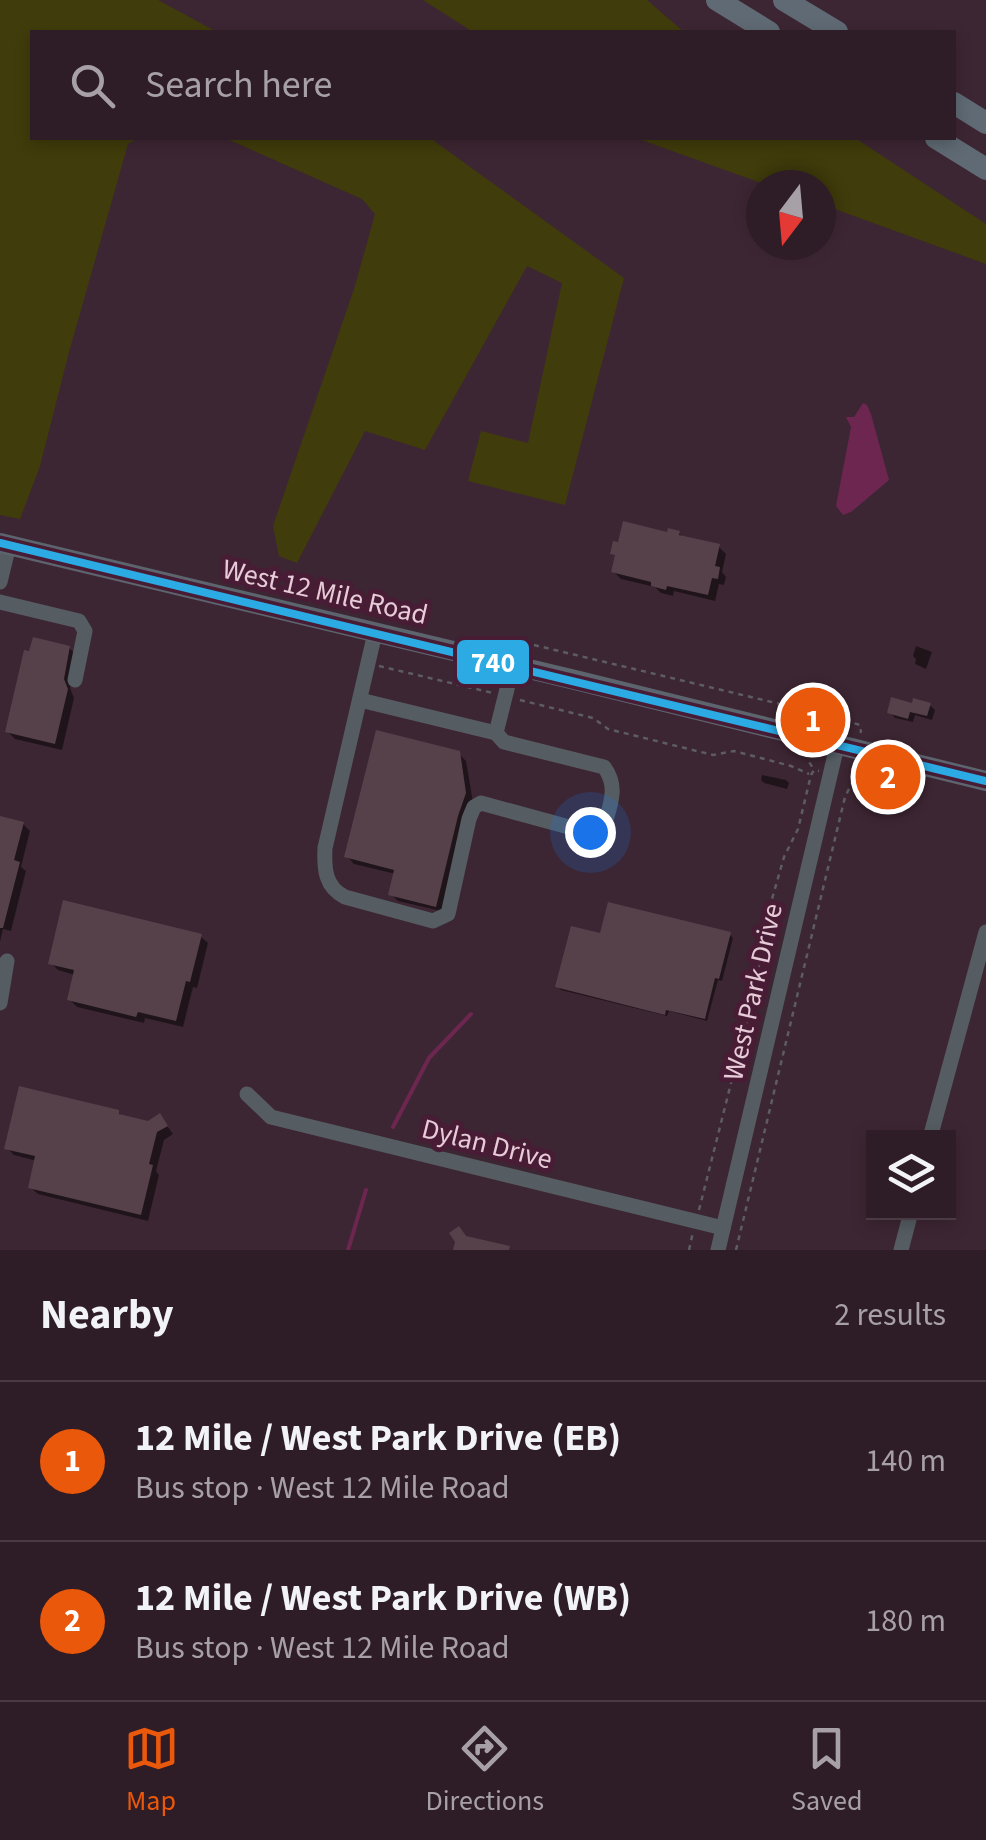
<!DOCTYPE html>
<html lang="en">
<head>
<meta charset="utf-8">
<style>
	body { margin:0; font-family:"Source Sans 3",sans-serif; background:#36252e; color:#f1f3f6 }
	.controls { position:absolute; right:30px; bottom:30px; display:grid; overflow:hidden; border-radius:0px; box-shadow:0 5px 15px #0003 }
	.controls button { width:90px; height:90px; display:grid; place-items:center; padding:0; border:0; border-bottom:2px solid #493a43; background:#2e1c26; color:#f1f3f6; font:50px sans-serif }
	.compass { position:absolute; left:746px; top:170px; width:90px; height:90px; border-radius:50%; background:#2e1c26; box-shadow:0 5px 15px #0003; rotate:196deg }
	.you { position:absolute; left:590px; top:832px; width:35px; height:35px; margin:-25px; border:8px solid #fff; border-radius:50%; background:#1a73e8; box-shadow:0 0 0 15px #1a73e833 }
	.badge { display:grid; place-items:center; width:65px; height:65px; border-radius:50%; background:#ea580c; color:#fff; font-size:32px; font-weight:700 }
	.pin { position:absolute; translate:-50% -50%; border:5px solid #fff; box-shadow:0 2px 10px #0006 }
	.list { margin:0; padding:0; list-style:none }
	h2 { display:flex; justify-content:space-between; align-items:center; height:130px; margin:0; padding:0 40px; font-size:42px }
	h2 small { font-size:32px; font-weight:400; color:#a7a1a7 }
	.list li { display:grid; grid-template-columns:65px 1fr auto; gap:30px; align-items:center; box-sizing:border-box; height:160px; padding:0 40px; border-top:2px solid #493a43 }
	.list b { display:block; font-size:38px; white-space:nowrap }
	.list p { margin:0; font-size:32px; white-space:nowrap; color:#a7a1a7 }
	.list em { font-size:32px; font-style:normal; color:#a7a1a7 }
	.icon { flex:none; width:55px; height:55px; fill:none; stroke:currentColor; stroke-width:2; stroke-linecap:round; stroke-linejoin:round }
	.map { position:relative; flex:none; width:986px; height:1250px; overflow:hidden }
	.search { position:absolute; background:#2e1c26; box-shadow:0 5px 15px #0003; left:30px; right:30px; top:30px; height:110px; display:flex; align-items:center; gap:25px; box-sizing:border-box; padding:0 35px; border-radius:0px; color:#a7a1a7; font-size:38px }
	.sheet { height:450px; background:#2e1c26 }
	nav { display:flex; justify-content:space-around; align-items:center; box-sizing:border-box; height:140px; border-top:2px solid #493a43; background:#2e1c26; font-size:28px; color:#a7a1a7 }
	nav a { display:grid; justify-items:center; gap:5px }
	nav .on { color:#ea580c }
	.map>svg:first-child { display:block }
	.green { fill:#403c0b }
	.water { fill:#6c264f }
	.shadow { fill:#0007 }
	.lines { fill:none; stroke-linecap:round; stroke-linejoin:round }
	.stream { stroke:#6c264f; stroke-width:4 }
	.building { fill:#56414a }
	.path { stroke:#5d5c64; stroke-width:2.5; stroke-dasharray:5 5; stroke-linecap:butt }
	.minor { stroke:#555d63; stroke-width:15 }
	.major { stroke:#5c646e; stroke-width:20 }
	.highway { stroke:#5f6a74; stroke-width:22 }
	.bus-1-casing { stroke:#471c34; stroke-width:15 }
	.bus-1 { stroke:#2baae3; stroke-width:8 }
	.labels { text-anchor:middle; dominant-baseline:central; stroke-width:10; stroke-linejoin:round; paint-order:stroke }
	.street-label { font-size:28px; fill:#e7cbd8; stroke:#471c34 }
	.line-badge { stroke:#471c34; stroke-width:4 }
	.badge-label { font-size:28px; text-anchor:middle; font-weight:bold; fill:#fff }
</style>
</head>
<body>
<div class="map">
<svg width="986" height="1250" viewBox="0 0 986 1250">
	<rect width="100%" height="100%" fill="#3d2633"/>
	<g class="green">
		<path d="M0,0h158l59,32h-185v106h106l-10,6 -59,208 -29,114 -20,53 -20,-4z"/>
		<path d="M423,0h224l37,32h-211z"/>
		<path d="M225,138h205l194,140 -59,227 -97,-24 13,-50 47,12 34,-160 -35,-17 -102,184 -60,-19 -68,132 -18,-7 -6,-30 82,-240 20,-72 -13,-15z"/>
		<path d="M636,138h219l131,86v40l-165,-60v-19h-54z"/>
	</g>
	<path class="water" d="M863,403l4,2 4,9 18,66 -38,32 -8,3 -7,-9 15,-79 -5,-10h8z"/>
	<g class="shadow">
		<path d="M679,533l5,5 35,9 7,7 -4,18 4,5 -2,8 -5,-1 -4,17 -41,-10 -1,5 -12,-3 -6,-6 -34,-8 -8,-8 4,-14 -4,-4z"/>
		<path d="M916,646l16,6 -6,17 -11,-5 1,-5 -3,-3z"/>
		<path d="M69,648l8,7 -7,33 4,10 -12,52 -47,-11 -8,-8 24,-77z"/>
		<path d="M930,705l5,5 -3,10 -17,-5 -2,7 -18,-4 -5,-6 24,-6z"/>
		<path d="M458,753l8,8 7,41 -28,110 -47,-11 -7,-7 5,-20 -42,-10 -7,-8z"/>
		<path d="M762,775l24,5 3,3 -2,6 -23,-6 -3,-3z"/>
		<path d="M0,818l23,6 7,7 -9,36 5,4 -15,60 -8,-2 -3,13z"/>
		<path d="M730,935l3,3 -11,43 -4,-1 -11,41 -38,-10 -2,5 -106,-26 -3,-3 44,-51z"/>
		<path d="M200,936l8,7 -11,45 -4,-1 -10,40 -38,-9 -1,5 -67,-16 -8,-8 6,-24 -17,-5 -7,-7z"/>
		<path d="M118,1112l5,5 25,6 12,-7 13,18 -9,6 -8,31 3,4 -11,46 -110,-27 -8,-7 7,-26 -23,-6 -7,-7z"/>
	</g>
	<g class="lines">
		<g class="stream">
			<path d="M393,1127l36,-69 42,-44"/>
			<path d="M348,1250l18,-60"/>
		</g>
	</g>
	<g class="building">
		<path d="M623,521l44,11 1,-4 12,3 -1,4 41,9 -5,22 5,1 -2,12 -6,-1 -4,17 -41,-9 -1,4 -15,-4v-4l-40,-10 4,-17 -5,-1 3,-13 5,1z"/>
		<path d="M33,637l37,9 -6,33 4,10 -13,55 -50,-12 19,-82 5,1z"/>
		<path d="M891,697l21,6 1,-5 18,5 -4,13 -17,-4 -2,7 -21,-6z"/>
		<path d="M376,730l84,21 6,42 -8,23 -22,91 -48,-12 6,-25 -50,-13z"/>
		<path d="M0,816l24,6 -10,38 6,2 -17,66h-3z"/>
		<path d="M63,900l139,34 -12,48 -4,-1 -10,40 -38,-9 -2,5 -69,-17 7,-30 -26,-6z"/>
		<path d="M608,902l123,30 -12,47 -4,-1 -10,41 -39,-9 -1,5 -110,-28 16,-61 29,7z"/>
		<path d="M19,1086l100,24v4l29,7 12,-8 8,13 -11,6 -8,32 4,1 -12,50 -113,-27 7,-32 -31,-7z"/>
		<path d="M459,1226l7,10 44,10 -1,4h-56l2,-8 -6,-9z"/>
	</g>
	<g class="lines">
		<g class="path">
			<path d="M534,645l296,71 30,9 1,8"/>
			<path d="M379,666l114,27"/>
			<path d="M520,700l73,18 15,11 105,26 21,-4 57,15 18,8"/>
			<path d="M812,753l-3,9 4,6"/>
			<path d="M699,1210l54,-214 19,-97 12,-42 14,-28 13,-54 3,-5 5,1"/>
			<path d="M689,1250l4,-18"/>
			<path d="M736,1250l109,-453 10,-20 3,-12"/>
		</g>
		<g class="minor">
			<path d="M0,582l9,-37"/>
			<path d="M0,602l79,19 6,10 -10,49"/>
			<path d="M375,633l-50,215c-1,21 0,39 20,49l88,24 15,-7 21,-95 5,-12 7,-4 99,27 14,3 10,-6c6,-22 15,-40 0,-60l-100,-25 -8,-9 17,-68"/>
			<path d="M360,700l136,33"/>
			<path d="M0,1003l7,-42"/>
			<path d="M247,1094l24,23 452,111"/>
			<path d="M930,1138l56,-206"/>
			<path d="M718,1250l119,-504"/>
			<path d="M901,1250l10,-38"/>
		</g>
		<path class="major" d="M0,543l575,137 411,101"/>
		<g class="highway">
			<path d="M717,0l52,32"/>
			<path d="M784,0l53,32"/>
			<path d="M954,103l32,20"/>
			<path d="M936,138l50,31"/>
		</g>
		<g class="bus-1-casing">
			<path id="bus-1" d="M0,543l986,238"/>
		</g>
		<use href="#bus-1" class="bus-1"/>
	</g>
	<g class="labels">
		<g class="street-label">
			<text transform="translate(325 592) rotate(13)">West 12 Mile Road</text>
			<text transform="translate(753 992) rotate(-77)">West Park Drive</text>
			<text transform="translate(487 1144) rotate(14)">Dylan Drive</text>
		</g>
	</g>
	<rect class="line-badge" x="455" y="638" width="76" height="48" rx="10" fill="#2baae3"/>
	<g class="badge-label">
		<text x="493" y="672">740</text>
	</g>
</svg>
<div class="controls">
<button><svg class="icon" aria-label="layers" viewBox="0 0 24 24"><path d="M12 4l9 5-9 5-9-5zM3 14l9 5 9-5"/></svg></button>
</div>
<svg class="compass" viewBox="-18 -18 36 36"><path d="M0-13l5 13h-10z" fill="#e53935"/><path d="M0 13l5-13h-10z" fill="#a7a1a7"/></svg>
<div class="you"></div>
<div class="pin badge" style="left:813px;top:720px">1</div>
<div class="pin badge" style="left:888px;top:777px">2</div>
<div class="search"><svg class="icon" aria-label="search" viewBox="0 0 24 24"><circle cx="10" cy="10" r="6"/><path d="M15 15l6 6"/></svg>Search here</div>
</div>
<section class="sheet">
<h2>Nearby<small>2 results</small></h2>
<ul class="list">
<li><span class="badge">1</span><div><b>12 Mile / West Park Drive (EB)</b><p>Bus stop · West 12 Mile Road</p></div><em>140 m</em></li>
<li><span class="badge">2</span><div><b>12 Mile / West Park Drive (WB)</b><p>Bus stop · West 12 Mile Road</p></div><em>180 m</em></li>
</ul>
</section>
<nav>
<a class="on"><svg class="icon" aria-label="map" viewBox="0 0 24 24"><path d="M3 6l6-2 6 2 6-2v14l-6 2-6-2-6 2zM9 4v14M15 6v14"/></svg>Map</a>
<a><svg class="icon" aria-label="directions" viewBox="0 0 24 24"><path d="M12 3l9 9-9 9-9-9zM9 14v-3h6M13 9l2 2-2 2"/></svg>Directions</a>
<a><svg class="icon" aria-label="saved" viewBox="0 0 24 24"><path d="M7 4h10v16l-5-4-5 4z"/></svg>Saved</a>
</nav>
</body>
</html>
